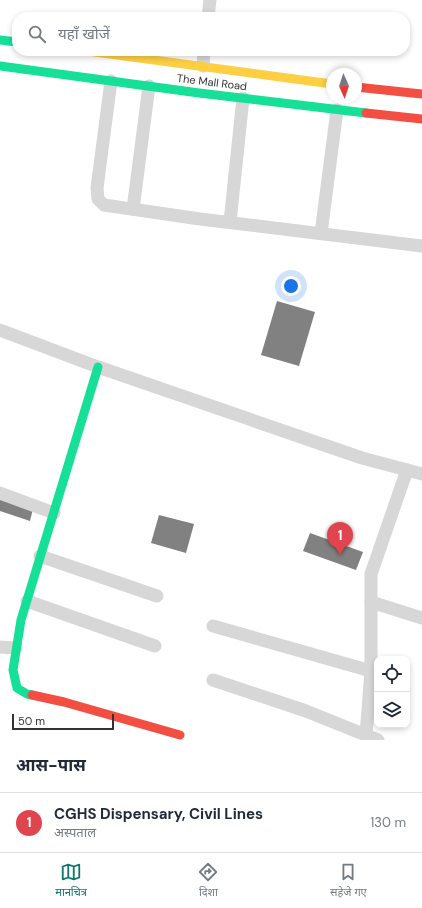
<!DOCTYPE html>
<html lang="hi">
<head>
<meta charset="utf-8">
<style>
	body { margin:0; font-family:"DM Sans","Noto Sans Devanagari",sans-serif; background:#f2f2f3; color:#1f2937 }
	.controls { position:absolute; right:12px; bottom:12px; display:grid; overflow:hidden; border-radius:8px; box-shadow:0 2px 6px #0003 }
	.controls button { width:36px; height:36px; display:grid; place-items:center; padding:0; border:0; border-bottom:1px solid #e0e1e3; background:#fff; color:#1f2937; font:20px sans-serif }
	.compass { position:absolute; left:326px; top:68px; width:36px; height:36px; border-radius:50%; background:#fff; box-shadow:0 2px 6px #0003; rotate:177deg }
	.scale { position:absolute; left:12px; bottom:10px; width:102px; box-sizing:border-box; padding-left:4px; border:2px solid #333; border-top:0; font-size:11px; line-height:14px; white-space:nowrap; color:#333; -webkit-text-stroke:3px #fff; paint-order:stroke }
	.you { position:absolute; left:291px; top:286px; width:14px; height:14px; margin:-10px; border:3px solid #fff; border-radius:50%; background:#1a73e8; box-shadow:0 0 0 6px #1a73e833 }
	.badge { display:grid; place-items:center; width:26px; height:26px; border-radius:50%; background:#0f766e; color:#fff; font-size:13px; font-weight:700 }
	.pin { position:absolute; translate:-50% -33px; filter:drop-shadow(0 1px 2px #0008) }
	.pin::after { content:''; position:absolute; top:21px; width:14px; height:12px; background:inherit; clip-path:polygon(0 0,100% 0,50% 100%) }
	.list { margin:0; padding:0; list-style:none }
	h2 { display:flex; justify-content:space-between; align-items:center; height:52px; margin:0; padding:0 16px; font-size:17px }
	h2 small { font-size:13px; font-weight:400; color:#747a83 }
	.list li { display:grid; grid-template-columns:26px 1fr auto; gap:12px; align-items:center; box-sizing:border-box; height:60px; padding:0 16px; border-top:1px solid #e0e1e3 }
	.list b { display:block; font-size:15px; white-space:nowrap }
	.list p { margin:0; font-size:13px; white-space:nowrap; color:#747a83 }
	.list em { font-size:13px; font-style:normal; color:#747a83 }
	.icon { flex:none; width:22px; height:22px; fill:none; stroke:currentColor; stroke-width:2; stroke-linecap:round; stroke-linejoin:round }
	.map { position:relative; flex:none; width:422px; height:740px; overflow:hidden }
	.search { position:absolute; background:#fff; box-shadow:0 2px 6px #0003; left:12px; right:12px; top:12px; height:44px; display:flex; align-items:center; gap:10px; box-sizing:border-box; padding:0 14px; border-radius:16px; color:#747a83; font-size:15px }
	.sheet { height:112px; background:#fff }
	nav { display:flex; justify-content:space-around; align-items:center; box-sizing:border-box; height:56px; border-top:1px solid #e0e1e3; background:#fff; font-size:11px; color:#747a83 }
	nav a { display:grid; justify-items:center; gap:2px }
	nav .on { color:#0f766e }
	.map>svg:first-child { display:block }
	.building { fill:#818181 }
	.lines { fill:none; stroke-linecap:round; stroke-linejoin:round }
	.street { stroke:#d7d7d7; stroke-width:13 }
	.fast { stroke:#16e098; stroke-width:9 }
	.slow { stroke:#ffcf43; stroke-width:9 }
	.jam { stroke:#f24e42; stroke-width:9 }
	.labels { text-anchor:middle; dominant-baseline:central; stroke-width:4; stroke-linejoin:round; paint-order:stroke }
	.street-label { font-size:11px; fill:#333; stroke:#fff }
</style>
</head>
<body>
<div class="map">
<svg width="422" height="740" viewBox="0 0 422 740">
	<rect width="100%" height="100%" fill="#fff"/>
	<g class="building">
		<path d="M277,301l38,11 -16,54 -38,-11z"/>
		<path d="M0,499l33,10 -3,12 -30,-10z"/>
		<path d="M159,515l35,9 -8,29 -35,-10z"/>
		<path d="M310,533l53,19 -7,18 -53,-19z"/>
	</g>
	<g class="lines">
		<g class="street">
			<path d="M208,17l2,-17"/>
			<path d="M203,66l1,-15"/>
			<path d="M111,81l-14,107 1,11 6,6 96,14 222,27"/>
			<path d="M133,209l16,-123"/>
			<path d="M230,222l13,-124"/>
			<path d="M321,233l16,-123"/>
			<path d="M0,330l98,37 264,91 60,16"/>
			<path d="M0,493l54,20"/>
			<path d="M40,556l117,40"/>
			<path d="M27,601l128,45"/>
			<path d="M371,602l51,16"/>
			<path d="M213,626l158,45"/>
			<path d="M0,647l16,1"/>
			<path d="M213,680l93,31 72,29"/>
			<path d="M366,735l5,-64v-97l36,-104"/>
		</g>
		<g class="fast">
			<path d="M0,40l17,2"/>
			<path d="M0,66l199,27 167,20"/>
			<path d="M32,695l-5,-1 -10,-6 -4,-18 8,-50 77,-253"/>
		</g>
		<path class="slow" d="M87,51l245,33"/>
		<g class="jam">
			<path d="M356,87l66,7"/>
			<path d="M366,113l56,6"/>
			<path d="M32,695l32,7 116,33"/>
		</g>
	</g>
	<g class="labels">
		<g class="street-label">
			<text transform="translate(212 82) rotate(7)">The Mall Road</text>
		</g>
	</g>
</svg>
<div class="controls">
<button><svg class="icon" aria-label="locate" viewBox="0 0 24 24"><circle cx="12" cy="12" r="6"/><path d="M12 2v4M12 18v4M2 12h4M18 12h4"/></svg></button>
<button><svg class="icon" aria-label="layers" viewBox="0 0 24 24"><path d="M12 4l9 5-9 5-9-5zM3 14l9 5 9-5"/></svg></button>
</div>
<svg class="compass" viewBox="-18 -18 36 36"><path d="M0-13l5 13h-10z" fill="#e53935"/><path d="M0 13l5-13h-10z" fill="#747a83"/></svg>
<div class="scale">50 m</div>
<div class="you"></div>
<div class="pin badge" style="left:340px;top:555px;background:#e0444e">1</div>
<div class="search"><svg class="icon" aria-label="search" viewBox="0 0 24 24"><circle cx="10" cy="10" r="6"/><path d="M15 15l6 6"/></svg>यहाँ खोजें</div>
</div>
<section class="sheet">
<h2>आस-पास<small></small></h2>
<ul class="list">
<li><span class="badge" style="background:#e0444e">1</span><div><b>CGHS Dispensary, Civil Lines</b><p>अस्पताल</p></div><em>130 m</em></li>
</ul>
</section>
<nav>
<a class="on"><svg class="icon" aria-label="map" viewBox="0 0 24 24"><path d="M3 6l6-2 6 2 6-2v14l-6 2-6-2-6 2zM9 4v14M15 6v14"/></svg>मानचित्र</a>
<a><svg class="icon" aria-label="directions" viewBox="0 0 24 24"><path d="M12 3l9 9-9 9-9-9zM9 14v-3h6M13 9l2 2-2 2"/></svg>दिशा</a>
<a><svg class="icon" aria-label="saved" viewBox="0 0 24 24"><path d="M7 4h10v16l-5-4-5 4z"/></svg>सहेजे गए</a>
</nav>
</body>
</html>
